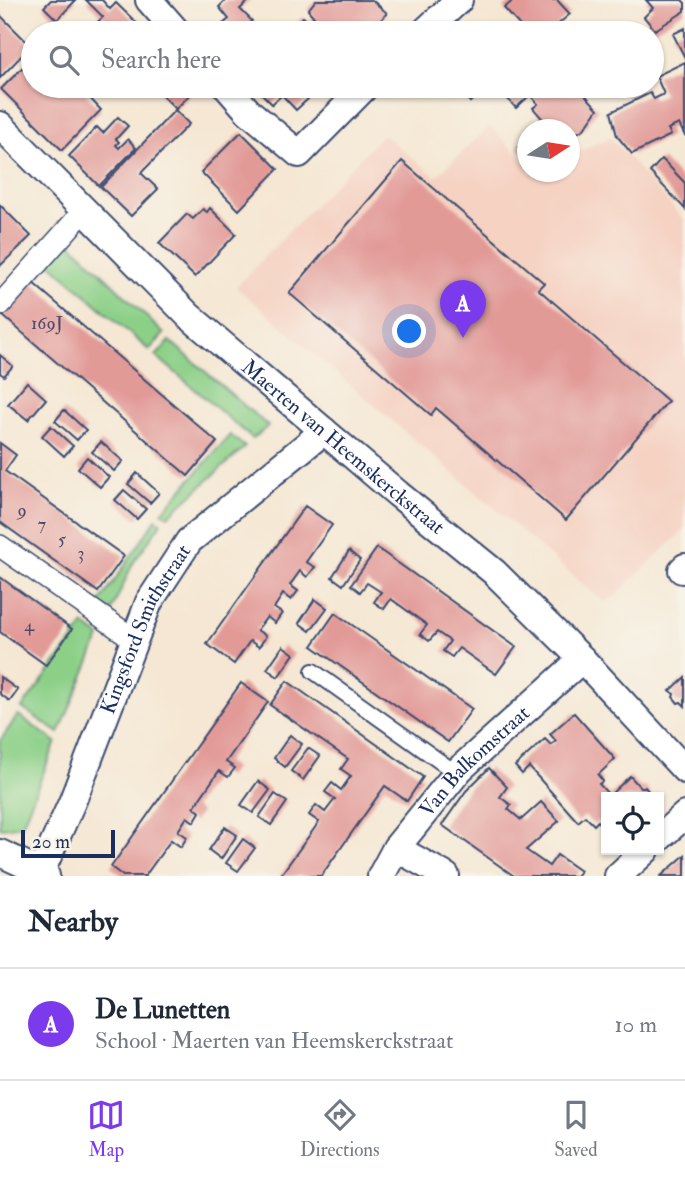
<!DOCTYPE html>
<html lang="en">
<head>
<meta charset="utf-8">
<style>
	body { margin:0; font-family:"IM FELL Double Pica",serif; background:#f6f6f7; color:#1f2937 }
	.controls { position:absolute; right:21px; bottom:21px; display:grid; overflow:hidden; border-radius:0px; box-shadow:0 2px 5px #0004 }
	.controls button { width:63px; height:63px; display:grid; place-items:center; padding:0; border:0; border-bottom:2px solid #e0e1e3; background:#fff; color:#1f2937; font:35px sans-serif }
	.compass { position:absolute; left:517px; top:119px; width:63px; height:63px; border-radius:50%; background:#fff; box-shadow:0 2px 5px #0004; rotate:78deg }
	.scale { position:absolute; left:21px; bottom:18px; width:94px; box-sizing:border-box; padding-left:7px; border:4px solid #1b2f5e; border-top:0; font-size:19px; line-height:24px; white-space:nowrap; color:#1b2f5e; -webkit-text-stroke:5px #f7f3e8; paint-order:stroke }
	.you { position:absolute; left:410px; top:332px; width:24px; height:24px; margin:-18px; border:5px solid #fff; border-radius:50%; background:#1a73e8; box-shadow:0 0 0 10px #1a73e833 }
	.badge { display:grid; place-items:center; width:46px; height:46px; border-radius:50%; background:#7c3aed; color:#fff; font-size:23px; font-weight:700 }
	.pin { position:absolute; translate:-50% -58px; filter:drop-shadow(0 2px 4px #0008) }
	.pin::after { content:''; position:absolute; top:37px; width:24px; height:21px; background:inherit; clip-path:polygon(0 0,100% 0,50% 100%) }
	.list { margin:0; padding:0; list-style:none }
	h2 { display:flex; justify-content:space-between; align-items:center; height:91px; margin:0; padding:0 28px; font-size:30px }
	h2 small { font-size:23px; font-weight:400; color:#747a83 }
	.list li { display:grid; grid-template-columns:46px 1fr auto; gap:21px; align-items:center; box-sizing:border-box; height:112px; padding:0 28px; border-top:2px solid #e0e1e3 }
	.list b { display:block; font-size:26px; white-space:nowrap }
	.list p { margin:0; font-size:23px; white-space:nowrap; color:#747a83 }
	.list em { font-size:23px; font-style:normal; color:#747a83 }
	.icon { flex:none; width:38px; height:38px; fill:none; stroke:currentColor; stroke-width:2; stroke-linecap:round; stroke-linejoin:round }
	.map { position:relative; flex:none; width:685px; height:876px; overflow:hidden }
	.search { position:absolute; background:#fff; box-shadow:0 2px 5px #0004; left:21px; right:21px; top:21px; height:77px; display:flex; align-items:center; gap:18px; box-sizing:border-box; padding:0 24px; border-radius:38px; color:#747a83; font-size:26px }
	.sheet { height:203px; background:#fff }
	nav { display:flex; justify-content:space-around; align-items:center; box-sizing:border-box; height:98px; border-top:2px solid #e0e1e3; background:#fff; font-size:19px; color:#747a83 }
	nav a { display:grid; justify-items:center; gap:4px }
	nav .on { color:#7c3aed }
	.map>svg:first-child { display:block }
	.built { fill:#f5d2c2 }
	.green { fill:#8cd088; stroke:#548073; stroke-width:2 }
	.building { fill:#e29a97 }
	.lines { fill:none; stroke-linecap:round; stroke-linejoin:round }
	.service-casing { stroke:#3c4b70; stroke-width:18 }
	.pedestrian-casing { stroke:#3c4b70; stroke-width:24 }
	.minor-casing { stroke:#3c4b70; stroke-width:30 }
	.service { stroke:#fff; stroke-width:14 }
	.pedestrian { stroke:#fff; stroke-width:21 }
	.minor { stroke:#fff; stroke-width:26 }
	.labels { text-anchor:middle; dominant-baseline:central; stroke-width:6; stroke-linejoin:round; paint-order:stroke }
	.number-label { font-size:18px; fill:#4d4a6c }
	.street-label { font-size:21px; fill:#1b2f5e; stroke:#f7f3e8 }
</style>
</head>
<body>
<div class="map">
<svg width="685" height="876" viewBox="0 0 685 876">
	<rect width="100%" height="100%" fill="#f7f3e8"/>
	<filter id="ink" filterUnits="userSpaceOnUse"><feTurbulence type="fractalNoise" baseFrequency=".0143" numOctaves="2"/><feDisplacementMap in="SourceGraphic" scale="14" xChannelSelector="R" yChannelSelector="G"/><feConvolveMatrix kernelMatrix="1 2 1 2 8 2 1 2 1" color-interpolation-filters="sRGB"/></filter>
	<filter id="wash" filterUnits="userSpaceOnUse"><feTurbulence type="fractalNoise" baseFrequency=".00686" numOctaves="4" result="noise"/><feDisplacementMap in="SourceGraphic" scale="28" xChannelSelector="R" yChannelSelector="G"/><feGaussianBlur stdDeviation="1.57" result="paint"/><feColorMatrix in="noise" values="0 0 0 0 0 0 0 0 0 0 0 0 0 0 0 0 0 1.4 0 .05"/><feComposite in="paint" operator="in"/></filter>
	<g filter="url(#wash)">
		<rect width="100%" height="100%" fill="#f5e7d3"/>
		<path class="built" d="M490,126l37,38 1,8h42v-16l40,-19 75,84v308l-72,69 -9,3 -6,-4 -362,-310 147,-153 53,43z"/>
		<g class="green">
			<path d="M66,238l98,96 -15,16 -103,-90z"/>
			<path d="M170,341l98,85 -15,13 -97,-83z"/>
			<path d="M230,435l15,12 -77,69 -6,-4z"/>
			<path d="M156,519l5,4 -29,42 -21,47 -12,-8z"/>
			<path d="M84,625l16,12 -41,96 -37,-25z"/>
			<path d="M18,715l38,27 -34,83 -20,3 -2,-1v-86z"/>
		</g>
		<g id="blocks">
			<g class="building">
				<path d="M51,0h25l-19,20 -13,-13z"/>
				<path d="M86,0h16l8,9 6,-6 31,30h-51l-5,-5 12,-11z"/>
				<path d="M226,0h24l-10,9 12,12 -14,12h-26l17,-14 -10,-12z"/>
				<path d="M316,0h56l15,13 -17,20h-68l-8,-8 9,-8 6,5 5,-5 -6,-7z"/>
				<path d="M514,0h43l13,14 -22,19h-37l5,-5 2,3 4,-3 -18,-20z"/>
				<path d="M646,0h36l3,3v8l-30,19 -11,-13 9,-9z"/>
				<path d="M0,15l31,31 -31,32z"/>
				<path d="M685,28v30l-12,-24z"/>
				<path d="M33,57v29h58l2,2 -7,6 15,16 -39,40 -61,-61z"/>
				<path d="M685,62v74l-6,-12 -11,5 3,6 -39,19 -15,-18 -6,-24 39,-19 4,6 10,-5 -8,-18z"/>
				<path d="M153,86h45l-22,23z"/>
				<path d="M254,86h68l-26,24 -14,-15 -10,9z"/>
				<path d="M456,86h33l-19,16z"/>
				<path d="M496,86h81l21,23 -14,20 -14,8v-7h-18l-19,-22 5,-4 -8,-9 -14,13z"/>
				<path d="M175,110l14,14 -48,49 17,16 -27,27 -30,-29z"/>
				<path d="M118,117l10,9 -12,13 3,3 -3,3 3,3 9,-9 8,9 -37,38 -30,-30 28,-29 6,6z"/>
				<path d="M241,132l37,37 -39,41 -38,-38z"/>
				<path d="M528,138v19l-10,-10z"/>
				<path d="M662,159l23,24v26l-35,-37z"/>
				<path d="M402,161l142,122 -6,6 130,112 -102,119 -130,-112 -5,7 -142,-122z"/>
				<path d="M0,205l31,31 -31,30z"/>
				<path d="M210,208l26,26 -41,43 -36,-34 28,-29 6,5 10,-10 4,3z"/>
				<path d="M32,282l185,160 -29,34 -185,-160z"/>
				<path d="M0,355l13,11 -9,10 -4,-3z"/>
				<path d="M27,382l19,17 -18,21 -20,-16z"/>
				<path d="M64,410l22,20 -9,10 -22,-19z"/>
				<path d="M51,426l22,20 -9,10 -22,-20z"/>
				<path d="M101,442l22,19 -9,10 -22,-19z"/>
				<path d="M0,443l16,12 -11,16 119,85 -26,36 -98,-70z"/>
				<path d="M87,457l22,20 -9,10 -22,-19z"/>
				<path d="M137,473l22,20 -9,10 -22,-19z"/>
				<path d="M124,490l22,19 -9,10 -22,-19z"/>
				<path d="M305,506l27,19 -26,37 9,5 -8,10 -7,-6 -10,14 8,6 -7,9 -8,-6 -9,14 8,5 -7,10 -8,-6 -10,13 9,6 -7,11 -9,-6 -16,23 -27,-20z"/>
				<path d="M377,548l139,99 -20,27 -37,-26 -7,9 -9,-6 7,-10 -13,-9 -8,9 -9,-7 7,-9 -36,-26 -7,10 -10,-7 7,-10 -14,-9 -7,9 -9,-7z"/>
				<path d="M349,551l11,9 -17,25 -11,-8z"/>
				<path d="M0,577l72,52 -26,36 -46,-33z"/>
				<path d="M315,599l12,9 -17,23 -11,-8z"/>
				<path d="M335,613l137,96 -24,33 -136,-96z"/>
				<path d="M283,646l11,8 -16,23 -11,-8z"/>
				<path d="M0,677l18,13 -8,11 -10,-7z"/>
				<path d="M685,677v29l-4,-4 -3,1 -5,-6 1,-3 -4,-3z"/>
				<path d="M287,681l136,96 -16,24 -22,-15 -64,90h-41l39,-54 -10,-7 7,-10 9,7 10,-13 -10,-7 7,-9 9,7 10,-14 -10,-7 7,-10 -78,-54z"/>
				<path d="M241,683l27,19 -42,60 9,6 -7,9 -9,-6 -25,36 6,5 -6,10 -7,-5 -9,14 9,6 -6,10 -10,-7 -26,36h-22l-12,-9z"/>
				<path d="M574,713l41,46 -17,16 5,6 -4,3 9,10 2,1 20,-19 10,11h5l5,6 -1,4h-43v33l-8,-9 -4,4 -9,-9 -7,6 -49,-55 -7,7 -7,-8 30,-27 6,6 5,-4 -6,-7z"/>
				<path d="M290,735l12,9 -17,23 -11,-9z"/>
				<path d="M308,748l12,8 -17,24 -12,-9z"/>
				<path d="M489,768l18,19 -7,10 11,8 -3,4 13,11 20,-18 18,19 -33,29 23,16 8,-11 23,16 -4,5h-62l-72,-51 24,-34z"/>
				<path d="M258,781l12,9 -17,23 -12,-8z"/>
				<path d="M275,794l12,8 -16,23 -12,-8z"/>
				<path d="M225,827l12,8 -16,24 -12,-9z"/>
				<path d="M243,839l12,9 -17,23 -12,-8z"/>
				<path d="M685,855v21h-24z"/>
			</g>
		</g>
	</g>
	<g filter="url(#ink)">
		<use href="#blocks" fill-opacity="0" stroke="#3c4b70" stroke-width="2"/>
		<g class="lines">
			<g class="service-casing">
				<path id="service" d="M313,671l143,102"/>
			</g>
			<g class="pedestrian-casing">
				<g id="pedestrian">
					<path d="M0,305l84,-94"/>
					<path d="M0,546l135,94"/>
				</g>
			</g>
			<g class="minor-casing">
				<g id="minor">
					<path d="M149,0l29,33"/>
					<path d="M423,33l36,-33"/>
					<path d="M226,86l22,25 51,43 67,-68"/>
					<path id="s1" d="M0,125l189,191 209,178 96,78 88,87 103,111"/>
					<path d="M682,570l3,-3"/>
					<path d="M659,838l26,-23"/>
					<path d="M396,848l50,28"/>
					<path d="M0,853l41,19"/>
					<path id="s2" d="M46,876l-5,-4 32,-72 76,-198 40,-61 135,-110"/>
					<path id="s3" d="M381,876l15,-28 64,-79 122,-110"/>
					<path d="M618,876l28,-26"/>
				</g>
			</g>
			<use href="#service" class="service"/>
			<use href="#pedestrian" class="pedestrian"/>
			<use href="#minor" class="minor"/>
		</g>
	</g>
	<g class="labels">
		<g class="number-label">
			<text x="47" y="323">169J</text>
			<text x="22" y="510">9</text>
			<text x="42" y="524">7</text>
			<text x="62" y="539">5</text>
			<text x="81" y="553">3</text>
			<text x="29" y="625">4</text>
		</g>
		<g class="street-label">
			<text stroke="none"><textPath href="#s1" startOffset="471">Maerten van Heemskerckstraat</textPath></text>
			<text stroke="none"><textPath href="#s2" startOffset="271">Kingsford Smithstraat</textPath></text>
			<text stroke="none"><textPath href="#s3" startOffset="149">Van Balkomstraat</textPath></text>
		</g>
	</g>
</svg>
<div class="controls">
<button><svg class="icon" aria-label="locate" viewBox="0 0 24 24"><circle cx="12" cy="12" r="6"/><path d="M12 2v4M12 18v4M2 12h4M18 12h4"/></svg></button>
</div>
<svg class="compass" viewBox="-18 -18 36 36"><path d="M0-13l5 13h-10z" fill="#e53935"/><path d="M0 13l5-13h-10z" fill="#747a83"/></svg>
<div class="scale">20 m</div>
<div class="you"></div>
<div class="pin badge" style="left:463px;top:338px">A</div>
<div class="search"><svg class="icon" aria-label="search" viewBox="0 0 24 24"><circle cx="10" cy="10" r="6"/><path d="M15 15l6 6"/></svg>Search here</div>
</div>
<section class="sheet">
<h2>Nearby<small></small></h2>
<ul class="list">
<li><span class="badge">A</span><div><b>De Lunetten</b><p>School · Maerten van Heemskerckstraat</p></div><em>10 m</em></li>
</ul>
</section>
<nav>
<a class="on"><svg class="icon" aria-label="map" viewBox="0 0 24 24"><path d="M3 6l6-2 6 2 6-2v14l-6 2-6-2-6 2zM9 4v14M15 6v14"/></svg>Map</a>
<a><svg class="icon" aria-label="directions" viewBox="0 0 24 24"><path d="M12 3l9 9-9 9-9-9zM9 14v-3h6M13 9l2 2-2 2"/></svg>Directions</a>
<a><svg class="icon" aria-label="saved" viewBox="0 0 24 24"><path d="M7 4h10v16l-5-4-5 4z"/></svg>Saved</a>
</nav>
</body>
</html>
